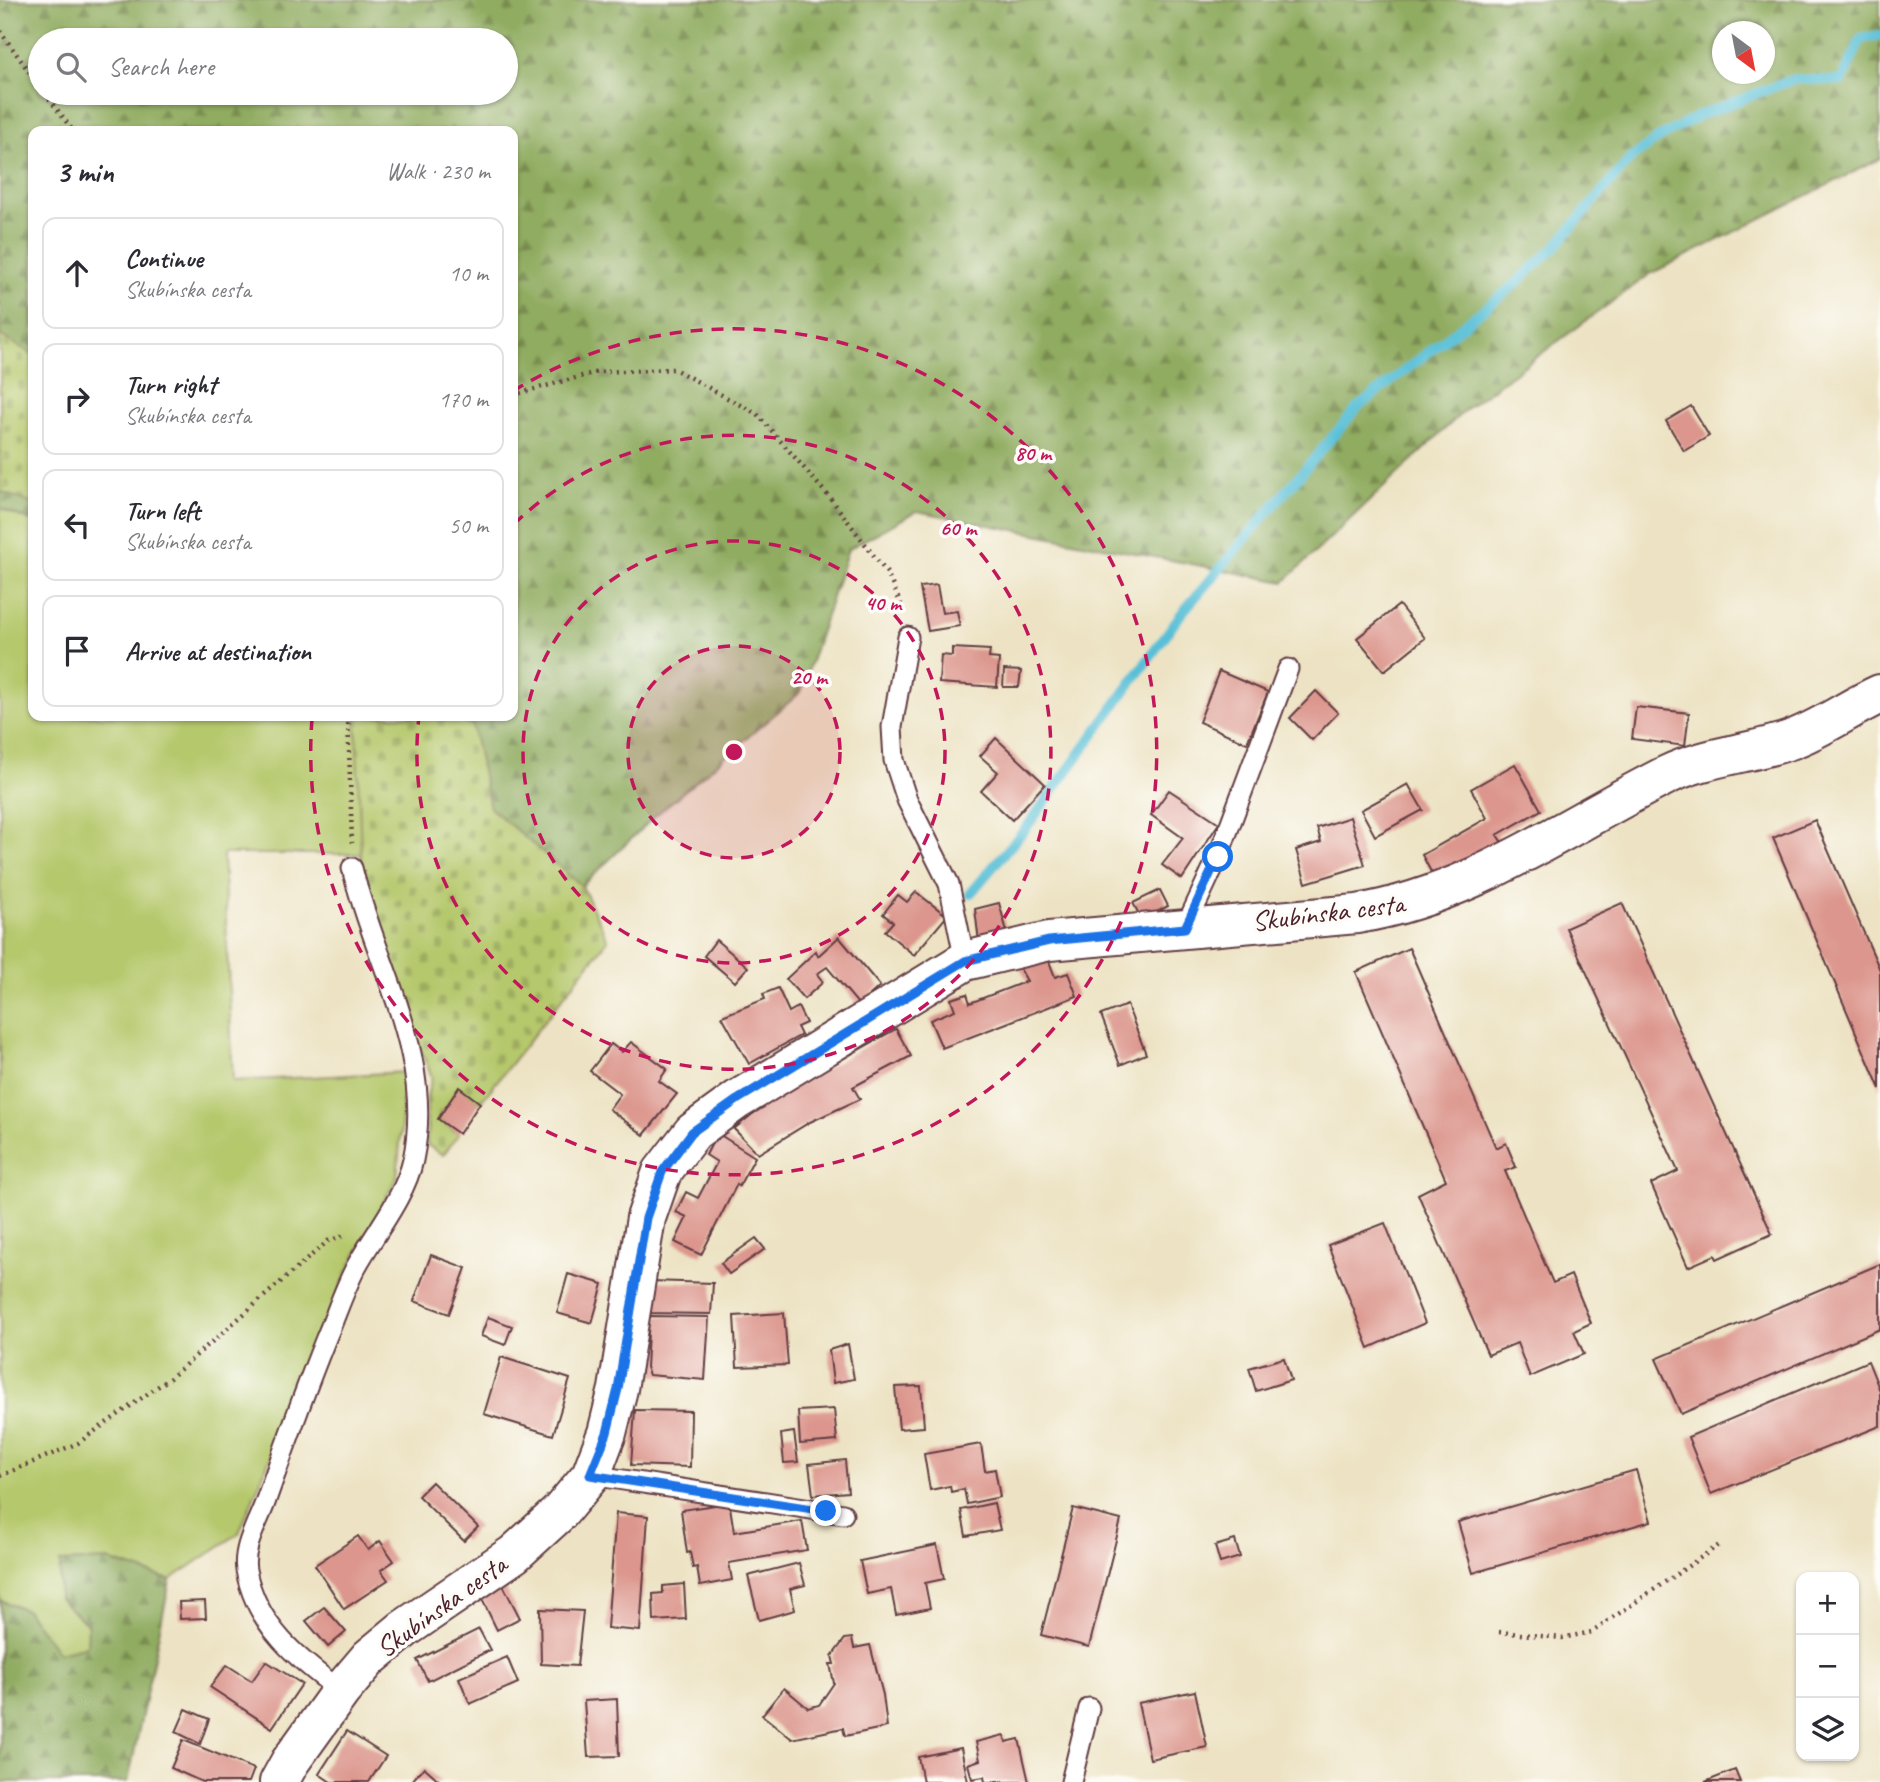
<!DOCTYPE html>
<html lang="en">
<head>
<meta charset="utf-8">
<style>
	body { margin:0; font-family:Caveat,sans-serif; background:#f7f7f7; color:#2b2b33 }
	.controls { position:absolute; right:21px; bottom:21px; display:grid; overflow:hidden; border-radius:14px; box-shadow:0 2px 5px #0004 }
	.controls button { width:63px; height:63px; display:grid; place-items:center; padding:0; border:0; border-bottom:2px solid #e1e1e2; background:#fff; color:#2b2b33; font:35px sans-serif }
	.compass { position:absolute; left:1712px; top:21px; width:63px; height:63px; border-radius:50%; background:#fff; box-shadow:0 2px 5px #0004; rotate:148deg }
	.stop { position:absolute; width:21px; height:21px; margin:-16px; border:5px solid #1a73e8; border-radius:50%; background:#fff }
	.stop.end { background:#1a73e8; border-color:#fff; box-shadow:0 2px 7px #0008 }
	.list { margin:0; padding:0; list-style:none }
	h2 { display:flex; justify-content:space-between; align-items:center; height:91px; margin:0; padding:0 28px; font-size:30px }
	h2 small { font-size:23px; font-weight:400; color:#7c7c81 }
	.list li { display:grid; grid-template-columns:46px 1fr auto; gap:21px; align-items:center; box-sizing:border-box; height:112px; margin:0 14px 14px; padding:0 14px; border:2px solid #e1e1e2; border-radius:14px }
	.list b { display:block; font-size:26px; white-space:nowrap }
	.list p { margin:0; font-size:23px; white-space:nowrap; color:#7c7c81 }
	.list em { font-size:23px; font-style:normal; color:#7c7c81 }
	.icon { flex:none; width:38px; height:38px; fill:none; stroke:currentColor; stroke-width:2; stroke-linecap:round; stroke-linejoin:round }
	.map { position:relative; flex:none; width:1880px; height:1782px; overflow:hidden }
	.search { position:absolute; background:#fff; box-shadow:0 2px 5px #0004; left:28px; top:28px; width:490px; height:77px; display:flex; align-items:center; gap:18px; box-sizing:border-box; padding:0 24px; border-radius:38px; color:#7c7c81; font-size:26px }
	.panel { position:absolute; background:#fff; box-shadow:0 2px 5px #0004; left:28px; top:126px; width:490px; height:595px; border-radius:14px }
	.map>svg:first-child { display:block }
	.green { fill:#b5c86c; stroke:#80744c; stroke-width:2 }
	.forest { fill:url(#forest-firs); stroke:#6d6646; stroke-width:2; fill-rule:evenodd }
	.cemetery { fill:url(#cemetery-stones); stroke:#80744c; stroke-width:2 }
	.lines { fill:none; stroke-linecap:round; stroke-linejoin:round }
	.stream { stroke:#59bfd7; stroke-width:10 }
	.building { fill:#dc968d }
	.lane-casing { stroke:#623c42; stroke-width:23 }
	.street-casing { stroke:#623c42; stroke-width:42 }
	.path { stroke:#623c42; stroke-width:4.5; stroke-dasharray:2 5; stroke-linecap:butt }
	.lane { stroke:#fff; stroke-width:19 }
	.street { stroke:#fff; stroke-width:38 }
	.route { stroke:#1a73e8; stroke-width:9 }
	.ring { fill:none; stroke:#c2185b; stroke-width:3.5; stroke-dasharray:12 9 }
	.labels { text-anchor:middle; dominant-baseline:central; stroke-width:7; stroke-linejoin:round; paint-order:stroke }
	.street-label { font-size:28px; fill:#4a1f2b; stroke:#fdfcf7 }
	.centre { fill:#c2185b; stroke:#fdfcf7; stroke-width:3.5 }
	.ring-label { font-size:21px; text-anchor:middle; font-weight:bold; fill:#c2185b; stroke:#fdfcf7; stroke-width:7; stroke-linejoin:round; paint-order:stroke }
</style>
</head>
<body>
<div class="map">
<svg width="1880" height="1782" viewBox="0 0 1880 1782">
	<defs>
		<pattern id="forest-firs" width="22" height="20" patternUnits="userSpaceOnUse" patternTransform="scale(1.75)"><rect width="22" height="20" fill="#90ac60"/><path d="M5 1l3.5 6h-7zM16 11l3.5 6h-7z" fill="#788b4f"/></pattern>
		<pattern id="cemetery-stones" width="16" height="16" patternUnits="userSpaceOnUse" patternTransform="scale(1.75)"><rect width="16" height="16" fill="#b5c86c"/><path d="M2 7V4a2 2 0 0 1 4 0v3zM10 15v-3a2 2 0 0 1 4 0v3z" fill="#9dab5e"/></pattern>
	</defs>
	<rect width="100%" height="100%" fill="#fdfcf7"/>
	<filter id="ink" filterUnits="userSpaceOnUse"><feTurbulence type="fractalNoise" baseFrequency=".0143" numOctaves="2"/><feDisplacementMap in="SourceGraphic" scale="14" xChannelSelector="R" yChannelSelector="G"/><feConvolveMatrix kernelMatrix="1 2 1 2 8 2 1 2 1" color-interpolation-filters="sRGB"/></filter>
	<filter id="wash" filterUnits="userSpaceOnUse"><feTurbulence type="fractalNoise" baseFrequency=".00686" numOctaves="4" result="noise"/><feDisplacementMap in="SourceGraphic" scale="28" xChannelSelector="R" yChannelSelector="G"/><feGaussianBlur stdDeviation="1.57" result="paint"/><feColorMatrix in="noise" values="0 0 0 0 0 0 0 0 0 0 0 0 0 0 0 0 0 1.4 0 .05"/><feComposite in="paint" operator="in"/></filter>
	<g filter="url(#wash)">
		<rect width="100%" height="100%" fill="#ede3c4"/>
		<path class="green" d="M0,508l33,14v194h323l6,138h-139l10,227 173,-9 -9,105 -50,95 -108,261 -69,47 -62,-20 -49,38 29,27v21l-30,8 -32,-44 -26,-10z"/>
		<g class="forest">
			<path d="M0,0h1880v159l-230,115 -182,133 -184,175 -367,-71 -69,38 -47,143 -146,124 -73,70 -92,-78 -20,-92h43v-585h-480v391l-33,-14zM1722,32h42v42h-42zM40,40h466v53h-466z"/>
			<path d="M108,1560l62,20 -42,202h-128v-182l26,10 32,43 29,-7 1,-21 -29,-27 1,-36z"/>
		</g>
		<g class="cemetery">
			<path d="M0,335l33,20v149l-33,-13z"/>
			<path d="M356,716h114l20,92 92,78 26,54 -128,163 -21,-15 -21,31 21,15 -16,21 -16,-10v-49l5,-19 -31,-74 -39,-121z"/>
		</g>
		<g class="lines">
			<path class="stream" d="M970,894l56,-66 155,-214 177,-207 154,-120 43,-40 75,-88 30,-22 38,-21 96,-37 48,2 19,-42 19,-4"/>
		</g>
		<g id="blocks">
			<g class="building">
				<path d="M1691,406l18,30 -25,15 -18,-30z"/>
				<path d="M937,585l5,28 15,-2 3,15 -32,5 -8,-44z"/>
				<path d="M1399,605l26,33 -41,33 -27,-33z"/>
				<path d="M952,648l38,2 -1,8 10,1 -2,28 -58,-4 2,-28 11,1z"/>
				<path d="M1004,670l17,1 -2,16h-16z"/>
				<path d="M1219,671l49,21 -21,51 -48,-21z"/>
				<path d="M1316,691l22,22 -26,27 -22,-22z"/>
				<path d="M1636,707l53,6 -4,33 -53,-7z"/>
				<path d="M996,738l49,46 -33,36 -31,-29 17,-19 -18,-16z"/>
				<path d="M1515,764l26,46 -44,25 8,12 -67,38 -16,-30 65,-37 -16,-29z"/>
				<path d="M1408,784l15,26 -48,26 -14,-26z"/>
				<path d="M1169,790l50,33 -37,56 -20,-14 21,-27 -32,-23z"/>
				<path d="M1350,817l15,48 -59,18 -10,-33 25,-8 -4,-14z"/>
				<path d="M1815,820l65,150v119l-107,-251z"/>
				<path d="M1160,890l8,16 -26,14 -9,-17z"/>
				<path d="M916,892l31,24 -33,39 -29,-24 8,-9 -10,-8 15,-19 9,7z"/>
				<path d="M999,903l9,32 -29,7 -4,-33z"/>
				<path d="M1622,903l150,331 -55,25 -2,-4 -27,12 -37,-83 27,-13 -112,-243z"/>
				<path d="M839,937l41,49 -21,19 -32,-38 -10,7 6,8 -19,17 -18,-20 30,-28 2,5z"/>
				<path d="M716,940l32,27 -13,15 -31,-26z"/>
				<path d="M1409,948l87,200 10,-5 10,24 -11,4 48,112 18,-8 20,48 -17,8 10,23 -54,23 -13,-34 -29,12 -70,-161 28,-14 -90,-208z"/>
				<path d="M1047,956l8,21 13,-4 9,23 -135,52 -12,-28 25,-10 -4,-11 16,-5 3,9 57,-22 -9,-16z"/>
				<path d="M778,988l11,24 9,-5 8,16 -9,4 4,8 -52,29 -27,-48 43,-17 -2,-5z"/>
				<path d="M1127,1005l19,49 -26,11 -19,-50z"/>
				<path d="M896,1029l15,27 -58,31 7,12 -50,23 -52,32 -24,-25 36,-29z"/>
				<path d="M631,1042l36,27 -8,12 18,13 -33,41 -35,-26 11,-15 -30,-23 21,-27 11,8z"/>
				<path d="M459,1087l21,16 -21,31 -21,-15z"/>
				<path d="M717,1133l38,24 -16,29 -2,-2 -36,71 -26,-13 12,-25 -11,-5 10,-20 12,6 19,-36 -11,-7z"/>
				<path d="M1385,1223l40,100 -56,25 -41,-103z"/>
				<path d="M756,1238l9,11 -36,25 -8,-11z"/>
				<path d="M431,1255l35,13 -17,46 -35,-13z"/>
				<path d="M1880,1264v65l-199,85 -25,-55z"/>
				<path d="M568,1274l35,10 -11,39 -35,-10z"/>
				<path d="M650,1281l63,2 -2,31 -62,-1z"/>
				<path d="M784,1313l4,52 -51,2 -3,-51z"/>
				<path d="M649,1316l60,1 -4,63 -56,-5 -3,-8z"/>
				<path d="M488,1317l24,9 -7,19 -24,-9z"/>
				<path d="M848,1344l6,35 -21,4 -4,-33z"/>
				<path d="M501,1357l69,22 -17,56 -69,-21z"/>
				<path d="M1284,1358l7,22 -35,11 -7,-23z"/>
				<path d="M1868,1361l12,30v35l-169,68 -23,-57z"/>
				<path d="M921,1386l3,41 -25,2 -4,-42z"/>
				<path d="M834,1409l3,32 -37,3 -2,-33z"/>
				<path d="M635,1410l56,1 -1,56 -59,-2z"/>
				<path d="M794,1432l4,30 -14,1 -3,-29z"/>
				<path d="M981,1444l4,27 10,-2 5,28 -33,7 -3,-15 -13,3 -1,-6 -20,4 -6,-36z"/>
				<path d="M845,1460l3,32 -35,3 -4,-31z"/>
				<path d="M1636,1470l15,51 -178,52 -15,-51z"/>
				<path d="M432,1482l46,45 -14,14 -46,-45z"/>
				<path d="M994,1503l6,27 -34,6 -5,-26z"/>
				<path d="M722,1504l8,3 4,25 68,-11 5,29 -78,13 3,17 -32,6 -3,-19 -4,1 -3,-16 -3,1 -6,-43z"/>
				<path d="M1073,1508l48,12 -32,127 -48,-12z"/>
				<path d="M616,1513l32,3 -8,115 -33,-3z"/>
				<path d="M358,1536l10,14 12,-9 14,20 -13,9 7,10 -44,29 -29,-44z"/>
				<path d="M1235,1540l5,17 -20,6 -5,-17z"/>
				<path d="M937,1545l7,34 -19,4 5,25 -34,7 -5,-26 -24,5 -7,-33z"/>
				<path d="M799,1563l6,22 -15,4 5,21 -36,10 -11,-44z"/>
				<path d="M502,1583l18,35 -23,12 -16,-33z"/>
				<path d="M684,1584l2,35 -32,2 -1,-27 10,-1v-7z"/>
				<path d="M205,1601l1,17 -26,1 -1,-17z"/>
				<path d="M324,1607l22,25 -18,15 -22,-26z"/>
				<path d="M540,1609l43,2 -6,55 -36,-2z"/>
				<path d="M479,1629l11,21 -62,31 -11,-21z"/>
				<path d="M852,1638l2,10 16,-3 13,50 4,32 -42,9 -2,-8 -51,11 -30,-24 22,-27 24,20 11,-3 15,-22 -4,-19h4l-2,-8 13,-17z"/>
				<path d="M507,1657l11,26 -48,21 -11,-26z"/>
				<path d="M266,1661l36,23 -30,44 -62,-41 17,-22 25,16z"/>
				<path d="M1195,1691l12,56 -57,12 -12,-56z"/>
				<path d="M617,1699l2,57 -31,1 -4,-56z"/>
				<path d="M186,1709l23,10 -9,25 -24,-12z"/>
				<path d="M347,1731l39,25 -17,26h-38l-12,-8z"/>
				<path d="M1004,1735l2,7 13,-3 10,43h-44l-1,-5 -12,2 -4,-15 12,-4 -4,-18z"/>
				<path d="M183,1740l71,29 -5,13h-47l-31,-14z"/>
				<path d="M961,1748l7,34h-45l-5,-25z"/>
				<path d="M424,1767l17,15h-30z"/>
				<path d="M1735,1770l5,12h-35z"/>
			</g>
		</g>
	</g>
	<g filter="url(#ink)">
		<use href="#blocks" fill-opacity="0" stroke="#623c42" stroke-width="2"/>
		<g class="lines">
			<g class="lane-casing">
				<g id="lane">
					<path d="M908,637l-16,90 2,33 13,40 42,84 16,77"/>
					<path d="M1185,928l33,-71 70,-188"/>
					<path d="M591,1475l252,39"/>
					<path d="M341,1691c-42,-31 -85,-65 -95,-121 -4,-23 13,-49 20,-70 21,-59 41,-117 65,-174 8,-20 15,-40 25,-59 18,-33 49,-70 57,-107 22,-105 -37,-193 -61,-292"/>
					<path d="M1071,1782l18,-74"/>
				</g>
			</g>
			<g class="street-casing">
				<path id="street" d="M279,1782l11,-20 51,-71 28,-33 35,-29 110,-75 45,-41 32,-38 16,-42 11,-44 28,-171 16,-46 31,-40 44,-32 228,-139 84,-20 308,-27c115,-19 208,-88 310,-139 39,-19 83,-21 123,-35 33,-12 59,-32 90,-46"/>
			</g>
			<g class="path">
				<path d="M0,31l40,56"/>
				<path d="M45,93l28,38"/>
				<path d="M513,395l84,-23 77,-3 83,45 74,85 56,74 17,38"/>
				<path d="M348,716l4,127"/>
				<path d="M0,1476l78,-33 92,-65 158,-137 15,-5"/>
				<path d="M1499,1632l63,6 30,-6 130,-89"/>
			</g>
			<use href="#lane" class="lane"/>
			<use href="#street" class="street"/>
		</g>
	</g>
	<g class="lines" filter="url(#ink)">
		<path class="route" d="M826,1511l-236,-36 17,-42 11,-44 28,-171 16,-46 30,-40 45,-32 228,-139 84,-20 136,-13 33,-71"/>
	</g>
	<circle cx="734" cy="752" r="106" fill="#c2185b" fill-opacity=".12"/>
	<g class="ring">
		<circle cx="734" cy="752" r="106"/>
		<circle cx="734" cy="752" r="211"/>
		<path d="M514 524A317 317 0 1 1 419 716"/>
		<path d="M513 391A423 423 0 1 1 312 719"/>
	</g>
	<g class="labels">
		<g class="street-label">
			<text transform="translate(1328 912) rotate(-7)">Skubínska cesta</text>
			<text transform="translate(441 1606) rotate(-36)">Skubínska cesta</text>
		</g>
	</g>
	<circle cx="734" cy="752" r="10" class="centre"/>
	<g class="ring-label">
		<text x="1033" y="460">80 m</text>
		<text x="958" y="535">60 m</text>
		<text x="883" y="610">40 m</text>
		<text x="809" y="684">20 m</text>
	</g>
</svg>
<div class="controls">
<button>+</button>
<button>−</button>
<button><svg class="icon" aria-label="layers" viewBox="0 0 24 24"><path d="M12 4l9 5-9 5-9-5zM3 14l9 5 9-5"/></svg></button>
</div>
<svg class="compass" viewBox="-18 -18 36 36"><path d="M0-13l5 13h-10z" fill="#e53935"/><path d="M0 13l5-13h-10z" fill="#7c7c81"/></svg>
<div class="stop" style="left:1218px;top:857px"></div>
<div class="stop end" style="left:826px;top:1511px"></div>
<div class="search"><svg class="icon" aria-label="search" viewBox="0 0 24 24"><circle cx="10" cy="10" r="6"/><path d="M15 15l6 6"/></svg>Search here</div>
<section class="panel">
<h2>3 min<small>Walk · 230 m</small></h2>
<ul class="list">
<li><svg class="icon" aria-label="ahead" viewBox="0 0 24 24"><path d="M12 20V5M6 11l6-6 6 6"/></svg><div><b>Continue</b><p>Skubínska cesta</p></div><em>10 m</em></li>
<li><svg class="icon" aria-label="right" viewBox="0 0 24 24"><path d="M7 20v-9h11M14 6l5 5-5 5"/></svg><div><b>Turn right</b><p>Skubínska cesta</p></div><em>170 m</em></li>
<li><svg class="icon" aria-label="left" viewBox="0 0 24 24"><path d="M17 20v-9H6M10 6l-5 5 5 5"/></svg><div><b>Turn left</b><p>Skubínska cesta</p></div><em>50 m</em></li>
<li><svg class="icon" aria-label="arrive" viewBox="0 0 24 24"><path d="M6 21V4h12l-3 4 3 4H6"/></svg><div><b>Arrive at destination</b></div></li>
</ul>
</section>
</div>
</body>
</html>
